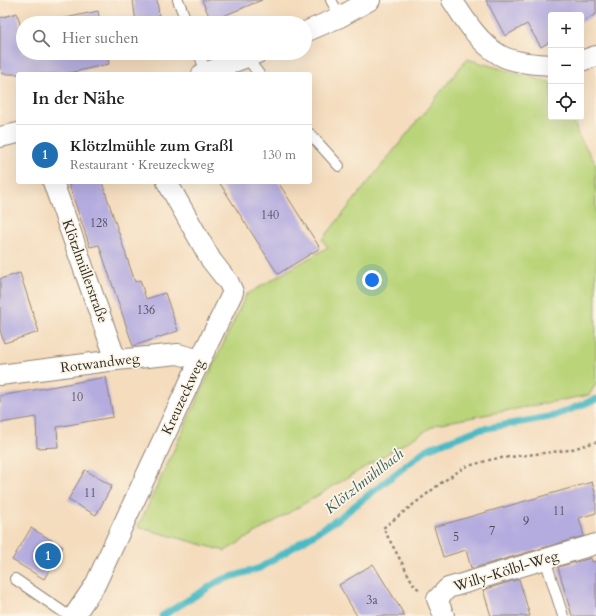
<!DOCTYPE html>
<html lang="de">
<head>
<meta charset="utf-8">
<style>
	body { margin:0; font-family:Cardo,serif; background:#f2f2f2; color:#202124 }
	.controls { position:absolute; right:12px; top:12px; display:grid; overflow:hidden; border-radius:4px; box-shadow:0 4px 16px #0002 }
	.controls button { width:36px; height:36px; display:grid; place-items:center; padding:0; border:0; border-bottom:1px solid #e0e0e0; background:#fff; color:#202124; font:20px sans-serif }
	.you { position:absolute; left:372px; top:280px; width:14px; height:14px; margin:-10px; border:3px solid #fff; border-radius:50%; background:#1a73e8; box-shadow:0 0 0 6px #1a73e833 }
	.badge { display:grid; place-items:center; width:26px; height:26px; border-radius:50%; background:#1f6fb2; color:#fff; font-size:13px; font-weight:700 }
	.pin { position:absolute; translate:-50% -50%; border:2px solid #fff; box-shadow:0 1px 4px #0006 }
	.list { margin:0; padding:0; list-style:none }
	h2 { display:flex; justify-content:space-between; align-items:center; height:52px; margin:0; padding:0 16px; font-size:17px }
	h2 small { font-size:13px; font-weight:400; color:#757577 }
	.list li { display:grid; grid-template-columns:26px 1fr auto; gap:12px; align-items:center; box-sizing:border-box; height:60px; padding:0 16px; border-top:1px solid #e0e0e0 }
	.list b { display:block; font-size:15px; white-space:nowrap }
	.list p { margin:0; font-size:13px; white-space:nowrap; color:#757577 }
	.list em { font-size:13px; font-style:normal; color:#757577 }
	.icon { flex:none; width:22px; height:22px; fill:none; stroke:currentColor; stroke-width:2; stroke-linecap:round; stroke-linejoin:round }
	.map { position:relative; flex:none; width:596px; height:616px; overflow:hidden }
	.search { position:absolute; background:#fff; box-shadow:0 4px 16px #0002; left:16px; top:16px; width:296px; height:44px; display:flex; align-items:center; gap:10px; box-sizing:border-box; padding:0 14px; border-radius:22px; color:#757577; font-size:15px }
	.panel { position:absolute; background:#fff; box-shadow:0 4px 16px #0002; left:16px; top:72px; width:296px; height:112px; border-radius:4px }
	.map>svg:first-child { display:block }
	.green { fill:#bad479; stroke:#728052 }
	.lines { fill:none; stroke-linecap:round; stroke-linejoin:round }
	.stream { stroke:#4cbac4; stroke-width:7 }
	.building { fill:#b4abdf }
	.lane-casing { stroke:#908474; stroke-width:12 }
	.street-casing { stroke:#908474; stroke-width:22 }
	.path { stroke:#908474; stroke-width:2.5; stroke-dasharray:3 3; stroke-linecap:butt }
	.lane { stroke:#fff; stroke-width:10 }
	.street { stroke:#fff; stroke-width:20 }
	.labels { text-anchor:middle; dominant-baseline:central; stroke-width:3.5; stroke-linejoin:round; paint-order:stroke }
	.number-label { font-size:12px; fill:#4d4b58 }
	.street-label { font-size:14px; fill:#2b2b2b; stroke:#fcf5e5 }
	.water-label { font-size:15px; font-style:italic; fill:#375d61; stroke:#fcf5e5 }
</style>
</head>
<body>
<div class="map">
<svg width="596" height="616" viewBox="0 0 596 616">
	<rect width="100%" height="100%" fill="#fcf5e5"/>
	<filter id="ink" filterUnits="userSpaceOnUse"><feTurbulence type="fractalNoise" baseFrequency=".025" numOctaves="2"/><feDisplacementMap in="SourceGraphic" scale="8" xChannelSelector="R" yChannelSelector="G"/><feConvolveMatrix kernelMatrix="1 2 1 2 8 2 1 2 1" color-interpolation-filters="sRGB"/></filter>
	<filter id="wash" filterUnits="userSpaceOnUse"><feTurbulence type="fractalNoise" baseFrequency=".012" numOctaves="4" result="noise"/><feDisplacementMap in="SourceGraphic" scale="16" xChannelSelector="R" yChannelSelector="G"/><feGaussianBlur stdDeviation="0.9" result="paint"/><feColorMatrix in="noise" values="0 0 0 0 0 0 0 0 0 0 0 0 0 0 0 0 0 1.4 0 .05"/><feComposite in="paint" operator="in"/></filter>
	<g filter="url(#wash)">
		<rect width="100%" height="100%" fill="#f4dcbd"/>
		<path class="green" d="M467,59l84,24v34h22l5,18 18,29v220l-7,11 -152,29 -212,127 -87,-24 108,-232 82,-48 -6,-7z"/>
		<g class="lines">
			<path class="stream" d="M162,616l59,-36 39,-12 78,-49 89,-70 50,-19 77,-14 42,-17"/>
		</g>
		<g id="blocks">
			<g class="building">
				<path d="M133,0h24l3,23h-24z"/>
				<path d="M202,0h60l-51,21z"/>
				<path d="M486,0h110v14l-15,9v-8h-30v26l-10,6 -14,-23 -22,12z"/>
				<path d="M98,11l2,12h-57z"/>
				<path d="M17,13l4,15 2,-1v26h84l2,11 -45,10h-62l-2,-9v-47z"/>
				<path d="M68,182h34l33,100 5,-2 6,19 19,-6 13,38 -45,15 -34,-101 -9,2z"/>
				<path d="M219,182h59l42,66 -42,26z"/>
				<path d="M20,273l19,59 -35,11 -4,-13v-51z"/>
				<path d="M106,377l7,40 -56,10 1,20 -21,1 -1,-31 -36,6v-27z"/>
				<path d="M85,470l27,16 -16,29 -28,-15z"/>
				<path d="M592,482l4,14v17l-17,5 5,18 -107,31 -6,1 -5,-18 -23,7 -9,-30z"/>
				<path d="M31,528l32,19 -19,32 -32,-19z"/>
				<path d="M591,558l1,4 4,-1v55h-24l-14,-49z"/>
				<path d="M373,564l32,52h-48l-18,-31z"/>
				<path d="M519,579l11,37h-39l-8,-26z"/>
			</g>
		</g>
	</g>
	<g filter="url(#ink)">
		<use href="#blocks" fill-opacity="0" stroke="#908474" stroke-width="1"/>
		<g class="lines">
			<g class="lane-casing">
				<g id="lane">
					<path d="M178,0l9,23"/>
					<path d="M331,0l9,17"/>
					<path d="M199,53l7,20"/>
					<path d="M247,58l12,16"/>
					<path d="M310,134l29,32"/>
					<path d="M545,559l18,57"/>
					<path d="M15,579l54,37"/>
				</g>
			</g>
			<g class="street-casing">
				<g id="street">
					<path d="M452,0c13,20 27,43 48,55 13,8 36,9 51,10"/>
					<path d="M305,32l35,-15 30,-17"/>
					<path d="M581,61l15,-5"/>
					<path d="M202,74l56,-21"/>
					<path d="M0,137l18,-4"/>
					<path d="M53,182l63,178"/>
					<path d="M0,375l116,-15 62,-6 22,6"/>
					<path d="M74,616l21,-31 105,-225 33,-68 -4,-9 -18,-23 -44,-78"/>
					<path d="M444,616l-7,-17 11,-11 148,-44"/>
				</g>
			</g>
			<path class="path" d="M419,589l-4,-2 -32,-59 58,-45 24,-16 28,-8 76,-9 27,-8"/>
			<use href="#lane" class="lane"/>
			<use href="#street" class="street"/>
		</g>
	</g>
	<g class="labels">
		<g class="number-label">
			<text x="270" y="215">140</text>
			<text x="99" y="223">128</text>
			<text x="146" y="310">136</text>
			<text x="77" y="397">10</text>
			<text x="90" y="493">11</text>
			<text x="559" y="511">11</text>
			<text x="526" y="521">9</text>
			<text x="492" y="531">7</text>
			<text x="456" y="537">5</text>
			<text x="372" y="600">3a</text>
		</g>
		<g class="street-label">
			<text transform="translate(85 271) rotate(70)">Klötzlmüllerstraße</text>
			<text transform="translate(100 363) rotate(-7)">Rotwandweg</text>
			<text transform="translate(183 397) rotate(-65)">Kreuzeckweg</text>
			<text transform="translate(506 571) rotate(-17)">Willy-Kölbl-Weg</text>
		</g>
		<g class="water-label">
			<text transform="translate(364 481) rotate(-38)">Klötzlmühlbach</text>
		</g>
	</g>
</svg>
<div class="controls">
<button>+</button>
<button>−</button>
<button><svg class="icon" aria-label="locate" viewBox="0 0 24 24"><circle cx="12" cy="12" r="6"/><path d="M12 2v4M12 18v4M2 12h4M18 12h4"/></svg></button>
</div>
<div class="you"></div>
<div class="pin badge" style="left:48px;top:556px">1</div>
<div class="search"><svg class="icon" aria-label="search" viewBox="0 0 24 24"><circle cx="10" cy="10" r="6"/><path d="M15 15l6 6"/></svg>Hier suchen</div>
<section class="panel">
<h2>In der Nähe<small></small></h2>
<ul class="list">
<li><span class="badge">1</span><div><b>Klötzlmühle zum Graßl</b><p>Restaurant · Kreuzeckweg</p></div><em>130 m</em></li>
</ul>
</section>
</div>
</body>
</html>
